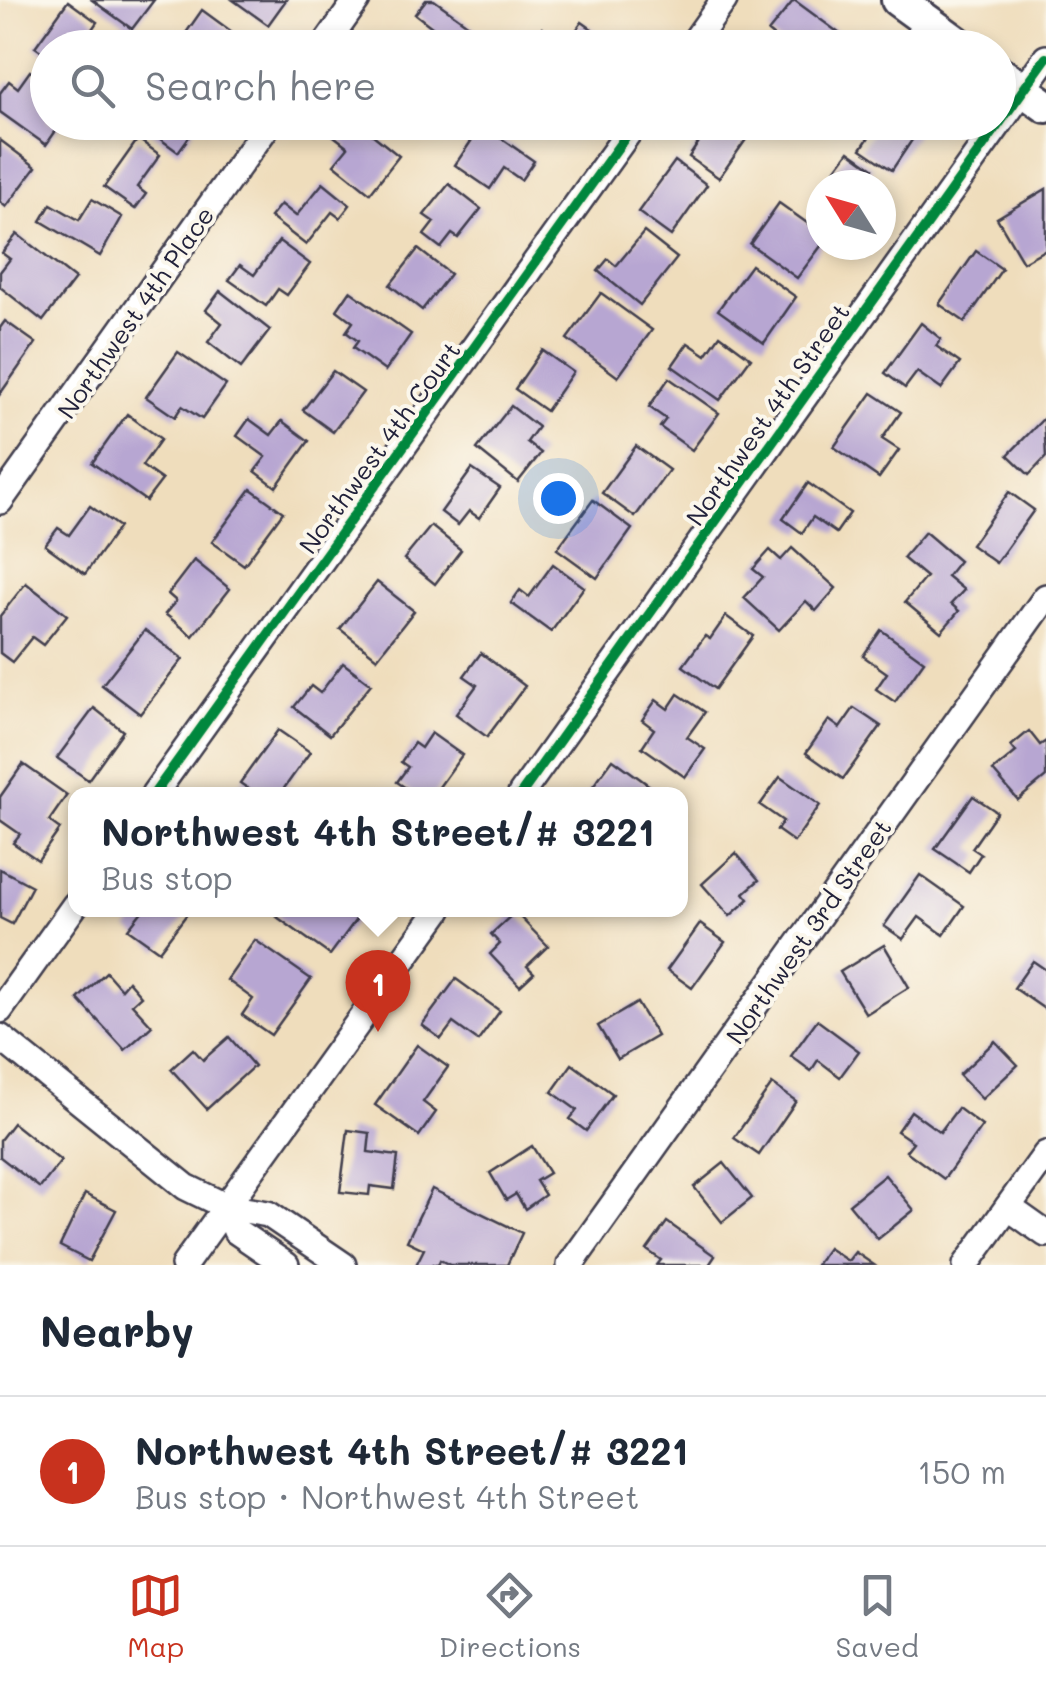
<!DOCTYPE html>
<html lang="en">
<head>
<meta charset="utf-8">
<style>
	body { margin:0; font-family:Mali,sans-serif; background:#f6f6f7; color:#1f2937 }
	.compass { position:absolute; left:806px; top:170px; width:90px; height:90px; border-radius:50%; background:#fff; box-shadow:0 5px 15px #0003; rotate:307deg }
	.you { position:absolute; left:558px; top:498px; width:35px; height:35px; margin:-25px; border:8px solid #fff; border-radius:50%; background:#1a73e8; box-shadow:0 0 0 15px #1a73e833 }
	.badge { display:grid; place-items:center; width:65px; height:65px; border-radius:50%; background:#c8321e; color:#fff; font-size:32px; font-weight:700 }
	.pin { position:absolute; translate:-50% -82px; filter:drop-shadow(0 2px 5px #0008) }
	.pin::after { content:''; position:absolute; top:52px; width:35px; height:30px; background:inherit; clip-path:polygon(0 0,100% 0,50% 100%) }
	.popup { position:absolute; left:68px; top:787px; width:620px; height:130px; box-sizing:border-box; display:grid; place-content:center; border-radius:20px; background:#fff; filter:drop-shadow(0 2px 8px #0005); font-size:32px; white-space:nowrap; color:#747a83 }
	.popup b { font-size:38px; color:#1f2937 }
	.popup::after { content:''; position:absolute; left:50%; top:100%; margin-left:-20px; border:20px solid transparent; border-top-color:#fff }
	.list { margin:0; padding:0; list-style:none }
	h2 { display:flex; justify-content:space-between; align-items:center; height:130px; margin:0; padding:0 40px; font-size:42px }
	h2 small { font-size:32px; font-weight:400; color:#747a83 }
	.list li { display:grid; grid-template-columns:65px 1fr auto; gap:30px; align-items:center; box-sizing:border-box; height:150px; padding:0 40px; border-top:2px solid #e0e1e3 }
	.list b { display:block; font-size:38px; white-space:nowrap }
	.list p { margin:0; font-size:32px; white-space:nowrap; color:#747a83 }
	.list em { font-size:32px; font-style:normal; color:#747a83 }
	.icon { flex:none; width:55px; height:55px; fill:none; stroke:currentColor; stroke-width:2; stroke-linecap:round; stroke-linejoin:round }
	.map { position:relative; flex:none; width:1046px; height:1265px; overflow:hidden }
	.search { position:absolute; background:#fff; box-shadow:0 5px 15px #0003; left:30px; right:30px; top:30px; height:110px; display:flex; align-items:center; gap:25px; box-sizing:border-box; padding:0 35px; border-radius:55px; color:#747a83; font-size:38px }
	.sheet { height:280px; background:#fff }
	nav { display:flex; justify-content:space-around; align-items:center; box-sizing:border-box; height:140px; border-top:2px solid #e0e1e3; background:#fff; font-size:28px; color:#747a83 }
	nav a { display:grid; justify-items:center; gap:5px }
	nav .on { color:#c8321e }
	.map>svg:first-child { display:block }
	.building { fill:#b7a6d2 }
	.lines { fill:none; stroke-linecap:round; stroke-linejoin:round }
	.minor-casing { stroke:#413e4e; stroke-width:30 }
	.major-casing { stroke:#413e4e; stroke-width:38 }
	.minor { stroke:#fff; stroke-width:25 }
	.major { stroke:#fff; stroke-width:32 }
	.cycleway-casing { stroke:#fbf7ec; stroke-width:16 }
	.cycleway { stroke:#00873e; stroke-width:10 }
	.labels { text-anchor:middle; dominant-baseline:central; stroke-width:8; stroke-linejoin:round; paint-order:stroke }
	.street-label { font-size:25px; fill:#22223b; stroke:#fbf7ec }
</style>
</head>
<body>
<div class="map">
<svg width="1046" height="1265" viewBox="0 0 1046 1265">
	<rect width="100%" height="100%" fill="#fbf7ec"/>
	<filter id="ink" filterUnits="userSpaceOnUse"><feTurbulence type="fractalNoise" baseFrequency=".01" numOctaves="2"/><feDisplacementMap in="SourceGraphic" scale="20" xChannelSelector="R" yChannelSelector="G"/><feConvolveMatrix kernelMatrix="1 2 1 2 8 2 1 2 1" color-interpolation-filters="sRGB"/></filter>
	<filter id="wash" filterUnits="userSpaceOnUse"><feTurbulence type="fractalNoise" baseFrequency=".0048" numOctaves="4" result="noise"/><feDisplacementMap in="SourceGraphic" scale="40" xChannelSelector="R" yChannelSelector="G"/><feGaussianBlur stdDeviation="2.25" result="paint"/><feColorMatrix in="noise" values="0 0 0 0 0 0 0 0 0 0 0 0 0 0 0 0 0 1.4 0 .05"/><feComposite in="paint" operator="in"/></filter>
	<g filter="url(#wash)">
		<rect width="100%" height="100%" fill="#efddbc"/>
		<g id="blocks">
			<g class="building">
				<path d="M92,0h62l-22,29z"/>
				<path d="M233,0h53l-18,25z"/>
				<path d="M426,0h8l53,38 -7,10 -61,-3 13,-18 -17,-13z"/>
				<path d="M794,0l49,36 -9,12h-47l-19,-16z"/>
				<path d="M68,1l29,21 -18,26h-31v8l-13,-9z"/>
				<path d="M202,10l52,38h-63l-10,-8z"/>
				<path d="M582,22l30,21 -3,5 -80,-2 13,-18 24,17z"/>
				<path d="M30,71l18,13v38h14l-16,23 -46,-33v-19l9,-12 9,7z"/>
				<path d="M137,122h47l10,8 -16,22z"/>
				<path d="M339,122h18l42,34 -29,37 -36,-29 14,-17 -18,-14z"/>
				<path d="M712,122h12l23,16 -28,40 -30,-21z"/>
				<path d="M879,122h45l-32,48 -31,-21z"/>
				<path d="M482,125l52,36 -13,19 -17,-12 -14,21 -35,-24z"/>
				<path d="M138,139l22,16 -23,32 9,7 -11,15 -31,-22z"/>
				<path d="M0,140l36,27 -30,40 -6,-5z"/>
				<path d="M849,151l24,17 -13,17h-36z"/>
				<path d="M675,161l32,24 -36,51 -33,-24z"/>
				<path d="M323,183l27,22 -10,13 -8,-6 -26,33 -36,-28 11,-13 15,12z"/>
				<path d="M449,184l32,25 -23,29 -6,-4 -11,14 -17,-13 10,-13 -10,-7z"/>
				<path d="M1046,189v60l-23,13 -26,-44z"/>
				<path d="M92,199l30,18 -22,39 -59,-35 10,-17 28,16z"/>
				<path d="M779,203l42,30v13l-24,32 -47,-34z"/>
				<path d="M644,232l33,26 -37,47 -42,-34 10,-12 8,7z"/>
				<path d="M17,234l58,45 -32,42 -43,-34v-15l10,-13 -8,-6z"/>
				<path d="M279,241l31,23 -23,31 -9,-6 -12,17 -37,-26 11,-15 14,10z"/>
				<path d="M418,249l32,25 -28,36 -32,-25z"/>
				<path d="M976,251l26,18 -37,53 -26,-18z"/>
				<path d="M751,265l45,32 -32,46 -46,-33z"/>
				<path d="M220,291l50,39 -29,38 -33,-26 14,-19 -16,-13z"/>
				<path d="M350,291l61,43 -26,37 -32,-23 5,-7 -12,-9 7,-10 -16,-12z"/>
				<path d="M601,293l51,37 -34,47 -51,-38z"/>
				<path d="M5,321l31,22 -36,51v-66z"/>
				<path d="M921,323l20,16 -5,7 24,17 -19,26 -24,-17 -12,16 -20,-15z"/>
				<path d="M720,335l31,23 -31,42 -48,-34 16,-23 18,12z"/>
				<path d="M542,350l31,22 -27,39 -31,-22z"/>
				<path d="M178,352l48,33 -24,34 -20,-13 -7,11 -29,-20z"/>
				<path d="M333,371l30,21 -30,40 -30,-22z"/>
				<path d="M669,378l50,35 -27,37 -32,-23 6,-8 -17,-12z"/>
				<path d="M872,393l29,19 -19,27 17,11 -20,28 -45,-31z"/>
				<path d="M511,406l27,21 -11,15 14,11 -23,29 -41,-33z"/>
				<path d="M127,414l34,25 -19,27 20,14 -16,21 -54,-38z"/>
				<path d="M1044,418l2,39 -17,18 -21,-20z"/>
				<path d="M249,419l22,16 11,-14 27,20 -33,46 -21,-16 11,-14 -29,-21z"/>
				<path d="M636,446l33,24 -34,47 -33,-24z"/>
				<path d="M472,469l28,19 -21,30 -10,-7 -11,14 -17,-13z"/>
				<path d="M808,483l42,30 -14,20 -23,-16 -11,16 -19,-14z"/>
				<path d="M251,489l32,23 -39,53 -32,-23z"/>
				<path d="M1009,492l25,18 -38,53 -25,-18z"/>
				<path d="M593,500l39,29 -35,49 -40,-29z"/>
				<path d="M90,506l29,21 -34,47 -40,-29 13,-17 11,7z"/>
				<path d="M431,526l30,24 -26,34 -31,-25z"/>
				<path d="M925,532l34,29 -12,15 17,14 -13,14 8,7 -18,21 -36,-30 21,-25 -23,-19z"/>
				<path d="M792,548l44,40 -20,23 -10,-10 -27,29 -35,-32 19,-21 -10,-8 17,-19 11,10z"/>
				<path d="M194,560l36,29 -37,47 -28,-22 11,-13 -8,-7z"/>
				<path d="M553,564l31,23 -33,45 -40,-29 9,-13 9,7z"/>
				<path d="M377,582l37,29 -37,47 -37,-29z"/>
				<path d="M26,583l41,32 -24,30 -11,-8 -20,25 -12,-9v-37z"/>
				<path d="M726,616l27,20 -38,53 -32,-23 22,-30 5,3z"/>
				<path d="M145,630l38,29 -43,55 -38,-29z"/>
				<path d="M881,630l43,31 -29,41 -19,-13 11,-16 -24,-17z"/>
				<path d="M481,653l44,33 -38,51 -31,-23 21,-29 -13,-9z"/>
				<path d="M343,663l28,21 -41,51 -36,-28 17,-21 9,7z"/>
				<path d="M678,694l27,18 -18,25 18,12 -20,28 -43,-30 12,-18 -12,-9 14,-20 12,9z"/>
				<path d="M94,708l29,23 -35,49 -31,-22z"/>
				<path d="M854,708l27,18 -38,53 -37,-26 23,-33 11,8z"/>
				<path d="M278,730l32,22 -30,42h-24l-16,-11z"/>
				<path d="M1029,731l11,14 6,-4v36l-28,23 -25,-29 23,-19 -5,-6z"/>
				<path d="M431,733l31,22 -28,39h-19l-18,-12 11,-15 -7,-5 13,-19 7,5z"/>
				<path d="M613,759l45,33 -2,2h-69z"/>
				<path d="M23,764l44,31 -18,26 11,8 -22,31 -25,-17 7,-9 -20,-14v-23z"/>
				<path d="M780,777l40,28 -26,37 -17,-12 6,-9 -23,-16z"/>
				<path d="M973,796l24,16 -25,36 9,6 -12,18 -34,-23z"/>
				<path d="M736,853l23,27 -15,13 5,6 -19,17 -28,-32z"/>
				<path d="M0,869l32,17 -20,38 -12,-6z"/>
				<path d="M920,875l44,31 -20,29 -25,-18 -16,22 -19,-13z"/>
				<path d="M143,910h47l-31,41 -31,-22z"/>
				<path d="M283,910h80l-33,45 -53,-38z"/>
				<path d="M515,912l33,34 -21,20 7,7 -14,13 -30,-32 10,-10 -9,-10z"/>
				<path d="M700,924l25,18 -33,46 -25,-18z"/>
				<path d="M255,940l56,39 -40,56 -29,-20 11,-16 -26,-19z"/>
				<path d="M884,945l25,42 -43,27 -26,-42z"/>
				<path d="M1033,961l13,9v40l-32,-22z"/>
				<path d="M106,972l15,17 7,-8 13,15 -9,8 20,22 -27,24 -47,-51z"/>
				<path d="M456,979l44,32 -22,30 -25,-18 -12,16 -19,-14z"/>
				<path d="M637,1003l20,33 -39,23 -20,-33z"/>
				<path d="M817,1020l42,31 -19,26 -22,-17 -7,11 -20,-15z"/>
				<path d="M229,1037l25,29 -47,43 -36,-40 22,-20 10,11z"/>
				<path d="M995,1041l23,24 -36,34 -23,-24z"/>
				<path d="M417,1045l31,22 -25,35 13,10 -17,24 -44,-31z"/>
				<path d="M572,1064l41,30 -27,37 -16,-12 7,-9 -25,-18z"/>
				<path d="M772,1084l24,17 -37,54 -25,-17z"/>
				<path d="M958,1108l24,18 -38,53 -38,-28 7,-9 -16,-11 14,-20 29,21z"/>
				<path d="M13,1123l48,38 -21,27 -40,-31v-17z"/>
				<path d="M348,1130l22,3 -2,19 30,4 -4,33 -24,-3 -1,9 -29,-3z"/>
				<path d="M532,1146l17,27 -13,8 9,14 -20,14 -9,-15 -10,6 -16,-27z"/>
				<path d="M724,1163l28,35 -30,24 -28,-35z"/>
				<path d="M885,1175l29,35 -36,29 -29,-35z"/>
				<path d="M432,1189l90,44 -15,32h-57l-10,-5 -2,5h-22l8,-16 -17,-8z"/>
				<path d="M85,1194l31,16 -27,51 -29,-15z"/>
				<path d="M667,1222l48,34 -6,9h-52l4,-5 -14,-10z"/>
				<path d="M828,1248l20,13 7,-9 19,13h-58z"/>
			</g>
		</g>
	</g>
	<g filter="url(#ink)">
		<use href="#blocks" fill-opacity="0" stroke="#413e4e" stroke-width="2.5"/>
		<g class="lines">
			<g class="minor-casing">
				<g id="minor">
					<path d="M323,48l34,-48"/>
					<path d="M690,48l34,-48"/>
					<path d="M0,501l270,-379"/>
					<path d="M154,794l482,-672"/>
					<path d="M521,794l525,-736"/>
					<path d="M0,1010l75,-105"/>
					<path d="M0,1037l186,150 41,20 41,7 75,51"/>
					<path d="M227,1207l9,24 50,34"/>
					<path d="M1008,1207l38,27"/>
					<path d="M184,1265l255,-355"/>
					<path d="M570,1265l476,-668"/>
					<path d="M966,1265l80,-111"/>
				</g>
			</g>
			<g class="major-casing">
				<g id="major">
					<path d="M898,0l66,48"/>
					<path d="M998,72l48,34"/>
				</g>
			</g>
			<use href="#minor" class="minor"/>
			<use href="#major" class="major"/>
			<g class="cycleway-casing">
				<g id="cycleway">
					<path d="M154,794l482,-672"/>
					<path d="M521,794l525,-736"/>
				</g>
			</g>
			<use href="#cycleway" class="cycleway"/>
		</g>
	</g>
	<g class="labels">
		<g class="street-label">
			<text transform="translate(135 312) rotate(-55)">Northwest 4th Place</text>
			<text transform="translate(767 414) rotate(-55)">Northwest 4th Street</text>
			<text transform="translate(379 447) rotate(-54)">Northwest 4th Court</text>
			<text transform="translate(808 931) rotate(-55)">Northwest 3rd Street</text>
		</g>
	</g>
</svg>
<svg class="compass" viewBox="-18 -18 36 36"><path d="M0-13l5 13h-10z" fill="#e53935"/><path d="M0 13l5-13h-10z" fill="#747a83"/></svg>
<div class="you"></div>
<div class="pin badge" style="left:378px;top:1032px">1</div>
<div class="popup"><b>Northwest 4th Street/# 3221</b>Bus stop</div>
<div class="search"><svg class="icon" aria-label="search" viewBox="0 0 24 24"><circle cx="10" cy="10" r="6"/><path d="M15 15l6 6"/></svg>Search here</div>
</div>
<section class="sheet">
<h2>Nearby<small></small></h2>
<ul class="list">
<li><span class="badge">1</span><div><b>Northwest 4th Street/# 3221</b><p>Bus stop · Northwest 4th Street</p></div><em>150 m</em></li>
</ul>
</section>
<nav>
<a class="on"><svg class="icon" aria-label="map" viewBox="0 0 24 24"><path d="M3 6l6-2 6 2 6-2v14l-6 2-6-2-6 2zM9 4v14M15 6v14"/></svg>Map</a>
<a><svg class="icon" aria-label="directions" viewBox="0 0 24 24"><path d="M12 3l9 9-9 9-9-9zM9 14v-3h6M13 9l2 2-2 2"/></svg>Directions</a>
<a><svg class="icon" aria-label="saved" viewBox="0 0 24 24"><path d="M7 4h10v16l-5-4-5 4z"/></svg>Saved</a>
</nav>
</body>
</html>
